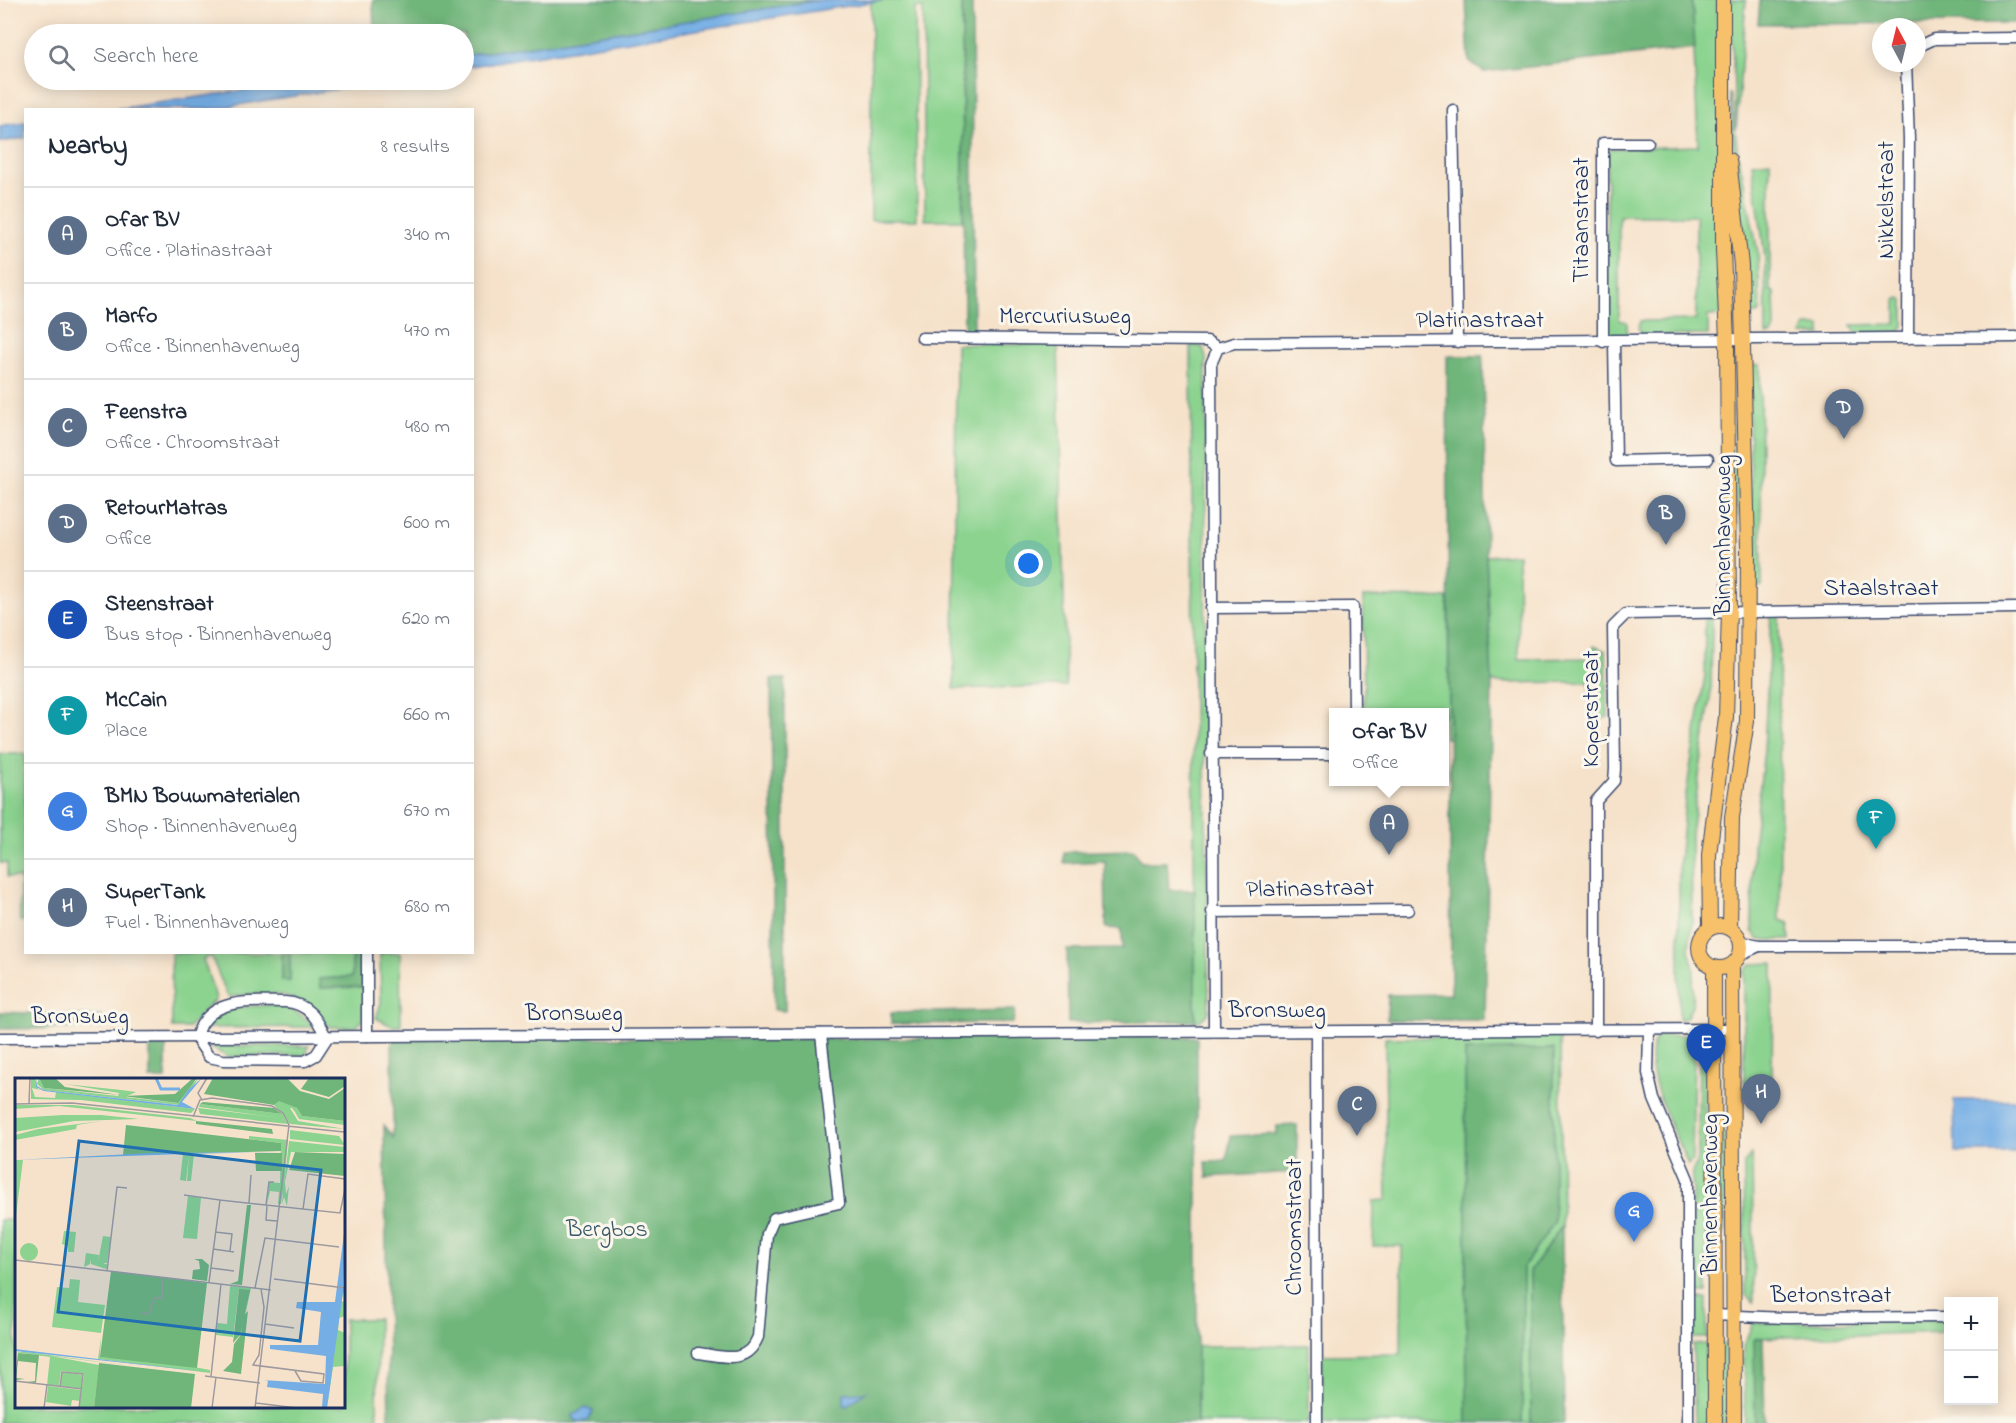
<!DOCTYPE html>
<html lang="en">
<head>
<meta charset="utf-8">
<style>
	body { margin:0; font-family:"Indie Flower",sans-serif; background:#f6f6f7; color:#1f2937 }
	.controls { position:absolute; right:18px; bottom:18px; display:grid; overflow:hidden; border-radius:0px; box-shadow:0 3px 15px #0003 }
	.controls button { width:54px; height:54px; display:grid; place-items:center; padding:0; border:0; border-bottom:2px solid #e0e1e3; background:#fff; color:#1f2937; font:30px sans-serif }
	.compass { position:absolute; left:1872px; top:18px; width:54px; height:54px; border-radius:50%; background:#fff; box-shadow:0 3px 15px #0003; rotate:353deg }
	.you { position:absolute; left:1029px; top:564px; width:21px; height:21px; margin:-15px; border:4px solid #fff; border-radius:50%; background:#1a73e8; box-shadow:0 0 0 9px #1a73e833 }
	.badge { display:grid; place-items:center; width:39px; height:39px; border-radius:50%; background:#1f6fb2; color:#fff; font-size:20px; font-weight:700 }
	.pin { position:absolute; translate:-50% -50px; filter:drop-shadow(0 2px 3px #0008) }
	.pin::after { content:''; position:absolute; top:32px; width:21px; height:18px; background:inherit; clip-path:polygon(0 0,100% 0,50% 100%) }
	.popup { position:absolute; left:1329px; top:708px; width:120px; height:78px; box-sizing:border-box; display:grid; place-content:center; border-radius:0px; background:#fff; filter:drop-shadow(0 2px 4px #0005); font-size:20px; white-space:nowrap; color:#747a83 }
	.popup b { font-size:22px; color:#1f2937 }
	.popup::after { content:''; position:absolute; left:50%; top:100%; margin-left:-12px; border:12px solid transparent; border-top-color:#fff }
	.list { margin:0; padding:0; list-style:none }
	h2 { display:flex; justify-content:space-between; align-items:center; height:78px; margin:0; padding:0 24px; font-size:26px }
	h2 small { font-size:20px; font-weight:400; color:#747a83 }
	.list li { display:grid; grid-template-columns:39px 1fr auto; gap:18px; align-items:center; box-sizing:border-box; height:96px; padding:0 24px; border-top:2px solid #e0e1e3 }
	.list b { display:block; font-size:22px; white-space:nowrap }
	.list p { margin:0; font-size:20px; white-space:nowrap; color:#747a83 }
	.list em { font-size:20px; font-style:normal; color:#747a83 }
	.icon { flex:none; width:33px; height:33px; fill:none; stroke:currentColor; stroke-width:2; stroke-linecap:round; stroke-linejoin:round }
	.map { position:relative; flex:none; width:2016px; height:1423px; overflow:hidden }
	.search { position:absolute; background:#fff; box-shadow:0 3px 15px #0003; left:24px; top:24px; width:450px; height:66px; display:flex; align-items:center; gap:15px; box-sizing:border-box; padding:0 21px; border-radius:33px; color:#747a83; font-size:22px }
	.panel { position:absolute; background:#fff; box-shadow:0 3px 15px #0003; left:24px; top:108px; width:450px; height:846px; border-radius:0px }
	.map>svg:first-child { display:block }
	.green { fill:#8bd38f; stroke:#538176; stroke-width:1.5 }
	.forest { fill:#70b57a; stroke:#46726c; stroke-width:1.5 }
	.water { fill:#74aee5; stroke:#486ea2; stroke-width:1.5 }
	.lines { fill:none; stroke-linecap:round; stroke-linejoin:round }
	.minor-casing { stroke:#3c4a6e; stroke-width:13 }
	.major-casing { stroke:#3c4a6e; stroke-width:16 }
	.minor { stroke:#fff; stroke-width:10 }
	.major { stroke:#f6c16b; stroke-width:14 }
	.labels { text-anchor:middle; dominant-baseline:central; stroke-width:6; stroke-linejoin:round; paint-order:stroke }
	.street-label { font-size:24px; fill:#1b2f5e; stroke:#fbf7ec }
	.park-label { font-size:24px; fill:#37586a; stroke:#fbf7ec }
	.inset-river { fill:none; stroke:#74aee5; stroke-width:3 }
	.inset-road { fill:none; stroke:#9e9a9f; stroke-width:1.5 }
	.view { fill:#1f6fb2; fill-opacity:0.15; stroke:#1f6fb2; stroke-width:3 }
	.inset-edge { fill:none; stroke:#1b2f5e; stroke-width:3 }
</style>
</head>
<body>
<div class="map">
<svg width="2016" height="1423" viewBox="0 0 2016 1423">
	<rect width="100%" height="100%" fill="#fbf7ec"/>
	<filter id="ink" filterUnits="userSpaceOnUse"><feTurbulence type="fractalNoise" baseFrequency=".0167" numOctaves="2"/><feDisplacementMap in="SourceGraphic" scale="12" xChannelSelector="R" yChannelSelector="G"/><feConvolveMatrix kernelMatrix="1 2 1 2 8 2 1 2 1" color-interpolation-filters="sRGB"/></filter>
	<filter id="wash" filterUnits="userSpaceOnUse"><feTurbulence type="fractalNoise" baseFrequency=".008" numOctaves="4" result="noise"/><feDisplacementMap in="SourceGraphic" scale="24" xChannelSelector="R" yChannelSelector="G"/><feGaussianBlur stdDeviation="1.35" result="paint"/><feColorMatrix in="noise" values="0 0 0 0 0 0 0 0 0 0 0 0 0 0 0 0 0 1.4 0 .05"/><feComposite in="paint" operator="in"/></filter>
	<g filter="url(#wash)">
		<rect width="100%" height="100%" fill="#f6e2ca"/>
		<g class="green">
			<path d="M885,0h77l1,220h-38l-2,-212h-8l2,212h-46v-218z"/>
			<path d="M1692,0h25l6,315 -15,1v19l-66,1 -4,-9 2,-6 56,-1v-104h-77v104l8,2v14h-20v-187l91,-3z"/>
			<path d="M1730,0h16l-10,130z"/>
			<path d="M1730,93l8,61 20,98 2,61 -11,2c-1,-74 -17,-148 -19,-222z"/>
			<path d="M1770,161v130l4,1 1,37 -4,6h-5l-1,-78 -13,-94z"/>
			<path d="M1901,298l3,2v26l-6,6 -42,1 -5,-8 45,-1v-25z"/>
			<path d="M1806,326h15v9h-19z"/>
			<path d="M956,344l102,1 8,341 -112,3z"/>
			<path d="M1191,345l12,2 3,11 -1,401 4,253 -8,8 -6,1z"/>
			<path d="M1748,365h12l2,222h-9z"/>
			<path d="M1734,405l5,50 -1,74 -5,-41z"/>
			<path d="M1518,554l1,105 73,-1 2,-12 12,5 2,66 -16,4 -3,-39 -97,1 -6,-127z"/>
			<path d="M1363,597l85,1 1,140h-4l-1,-26h-80z"/>
			<path d="M1771,614h8l1,306 9,3 1,17h-31l-7,-9 1,-84 11,-97z"/>
			<path d="M1705,616l7,3 -1,73 -20,142 1,89 -3,27 5,19 -2,37 -6,12 -7,2v-157l6,-63 20,-125z"/>
			<path d="M0,754h25v167h-5v-43l-13,-1v-14h-7z"/>
			<path d="M171,953h111v27l8,1v-28h62l1,24 -33,2v8h44l-1,33 -7,7h-26c-33,-38 -54,-36 -102,-30l-17,-41 -8,3 13,39 -2,4 -5,3 -21,23h-16z"/>
			<path d="M380,953h20l1,73h-9l-16,-8 5,-15z"/>
			<path d="M1773,963l-1,129 -28,-10v-110l7,-8z"/>
			<path d="M271,1005c19,3 31,8 44,22l-112,1c22,-23 38,-21 68,-23z"/>
			<path d="M1692,1035l2,12 -2,114 -4,4c-11,-27 -53,-105 -30,-129z"/>
			<path d="M1560,1036l2,190 -32,45 1,152h-9l1,-156 31,-44 -1,-174 -88,3 2,371h-145v-68l79,-1 1,-108h-29l1,-45 13,-1 -2,-162z"/>
			<path d="M1704,1037l3,256h-14l-1,-120 6,-14 1,-116z"/>
			<path d="M208,1046h101l-3,9 -78,2z"/>
			<path d="M1718,1116l7,21v98l-8,-41z"/>
			<path d="M1752,1154l2,148 -9,-8 -1,-130z"/>
			<path d="M0,1220h16v186h328v-87h34l-1,104h-377z"/>
			<rect x="1693" y="1299" width="14" height="39"/>
			<path d="M1948,1320v12l-193,6v85h-10l-1,-79 9,-21z"/>
			<path d="M1693,1344h14l1,79h-13z"/>
			<path d="M1717,1344h8l1,79h-8z"/>
			<path d="M1309,1345v78h-112l-1,-77z"/>
		</g>
		<g class="forest">
			<path d="M373,0h447l-356,56v-22h-90z"/>
			<path d="M962,0h10l2,335h-10z"/>
			<path d="M1466,0h226l3,48 -211,24 -15,-11z"/>
			<path d="M1760,0h256v23l-258,1z"/>
			<path d="M1447,356h36l3,200 6,127 -7,337h-98l1,-25 63,-1z"/>
			<path d="M771,679h14v332l-11,-1z"/>
			<path d="M1134,850l7,12h26l2,28h26v131l-127,2 -1,-73 55,-1v-20l-16,-1 -1,-67 -41,2v-11z"/>
			<rect x="282" y="953" width="8" height="28"/>
			<path d="M352,953h12v34l-44,1 -1,-9 33,-2z"/>
			<path d="M1015,1010l-2,13 -122,1v-11z"/>
			<path d="M0,1012l102,4 1,12 -103,1z"/>
			<path d="M392,1036l392,3 413,-2v386h-808l-5,-297 9,12z"/>
			<rect x="150" y="1046" width="16" height="33"/>
			<path d="M1554,1049v174l-31,44 -1,156h-55l-2,-372z"/>
			<path d="M1297,1125v47l-90,5 -1,-15 20,-1 5,-25 46,-2v-8z"/>
			<path d="M1562,1226l2,197h-33l-1,-152z"/>
			<path d="M1754,1338h9l2,85h-10z"/>
		</g>
		<g class="water">
			<path d="M820,0h65l-421,67v-11z"/>
			<path d="M313,80h83l-184,29h-96z"/>
			<path d="M25,122v16l-25,4v-16z"/>
			<path d="M1954,1100h62v52h-61z"/>
			<path d="M866,1392l-20,14 -2,-2v-11z"/>
			<path d="M585,1408l8,3 -4,8 -10,3 -5,-3 -1,-4z"/>
		</g>
	</g>
	<g filter="url(#ink)">
		<g class="lines">
			<g class="minor-casing">
				<g id="minor">
					<path d="M1917,47l17,-8 82,-1"/>
					<path d="M1906,63l3,76 -1,199"/>
					<path d="M1453,110l4,232"/>
					<path d="M922,338l285,3 11,7"/>
					<path d="M1603,342v-199h45"/>
					<path d="M1614,342l2,119 92,-2"/>
					<path d="M1211,608l142,-1 1,105"/>
					<path d="M1211,754h123"/>
					<path d="M1212,912l196,-2"/>
					<path d="M1740,942l19,4h257"/>
					<path d="M1739,955l20,-9"/>
					<path d="M285,1002c23,1 32,17 42,36l-11,17 -11,6 -82,-1 -14,-3 -13,-19c11,-42 54,-36 89,-36z"/>
					<path d="M1214,1031l-3,-667 7,-16 16,-5 782,-6"/>
					<path d="M1596,1031v-230l18,-20 1,-12 -2,-142 13,-13 390,-6"/>
					<path d="M1649,1031l-1,42 6,26 34,80v244"/>
					<path d="M1316,1032l1,391"/>
					<path d="M367,1036v-84"/>
					<path d="M0,1038l1732,-9"/>
					<path d="M1714,1315l72,3 162,-1"/>
					<path d="M698,1353c25,3 48,13 60,-16l9,-103 7,-16 65,-15 -18,-169"/>
				</g>
			</g>
			<g class="major-casing">
				<g id="major">
					<path d="M1729,160l12,105 7,285 -1,171 -15,96 -2,111"/>
					<circle cx="1720" cy="947" r="21"/>
					<path d="M1710,928l-1,-73 17,-138 3,-107 -2,-270 -4,-89v-251"/>
					<path d="M1732,965l2,458"/>
					<path d="M1714,967l1,456"/>
				</g>
			</g>
			<use href="#minor" class="minor"/>
			<use href="#major" class="major"/>
		</g>
	</g>
	<g class="labels">
		<g class="street-label">
			<text transform="translate(1887 200) rotate(-90)">Nikkelstraat</text>
			<text transform="translate(1582 220) rotate(-90)">Titaanstraat</text>
			<text x="1065" y="317">Mercuriusweg</text>
			<text x="1480" y="321">Platinastraat</text>
			<text transform="translate(1724 535) rotate(-90)">Binnenhavenweg</text>
			<text x="1881" y="589">Staalstraat</text>
			<text transform="translate(1592 709) rotate(-90)">Koperstraat</text>
			<text transform="translate(1310 890) rotate(-1)">Platinastraat</text>
			<text x="1277" y="1011">Bronsweg</text>
			<text x="574" y="1014">Bronsweg</text>
			<text x="80" y="1017">Bronsweg</text>
			<text transform="translate(1711 1194) rotate(-90)">Binnenhavenweg</text>
			<text transform="translate(1295 1227) rotate(-90)">Chroomstraat</text>
			<text x="1831" y="1296">Betonstraat</text>
		</g>
		<g class="park-label">
			<text x="607" y="1230">Bergbos</text>
		</g>
	</g>
	<g transform="translate(15 1078)">
		<rect width="330" height="330" fill="#f6e2ca"/>
		<path d="M16,0h4l3,11 11,3 -17,-4 3,9 20,1 1,-6 139,17 -4,4 -110,-13 -50,-1zM24,0l5,10 74,8 1,-3 -54,-9 56,6 15,2 -11,5 52,6 13,-17 9,-8 -20,27 -135,-15 -7,-6zM264,22l18,8 5,8 43,5v4l-46,-6 -4,-7 -3,-4h-2l8,13 47,8 -55,-5 -16,-19zM185,26l82,10 6,10 -88,-10 -2,-6 83,10 -82,-11zM0,27h58l117,13 7,3 -138,-15 -44,3zM48,37h38l38,4 -65,2 -59,11v-14zM87,43l-25,4 -1,4 -61,11v-5l23,-6zM275,52l49,6 6,9 -55,-6zM234,58l39,4 -4,47 5,-46 56,6v5h-54l-6,30 1,12 3,-8 -2,20 -3,-9 -2,7 1,-13 -2,13h-11h8l1,-12 -9,-1 -3,14 2,-23 11,1 1,-40 -32,-4zM168,76h11l-3,27h-4l2,-26 -3,26 -6,-1zM0,82h8l-8,63zM173,118l13,2 -4,41 -14,-1zM49,153l12,1 -2,20h-6v-6l-6,-2zM88,158l8,1 -4,26h-4l5,2 -2,4 -15,-5 -1,-5v5l-6,3 2,-14 13,2 -1,7zM5 174a9 9 0 1 1 18 0a9 9 0 1 1-18 0ZM55,201l10,1 -2,22 27,3 -4,28 -49,-6 5,-40 12,1zM170,203l-7,83 32,6v3l-112,-14 3,-21 -1,19 31,2 4,-14 -2,13 26,3v-36l-17,-2 -6,20 4,-21 -15,-2 27,1 5,-22 -3,22 26,3 3,-26h-23l23,-2zM145,247l20,2 -5,38 -14,-4zM215,208l21,2 -10,47 -7,9 6,-9 3,-20 -4,-26 -6,48 -17,-2 1,-12 10,1zM325,211h5l-4,12 4,1v14l-6,2 -1,12 7,3v33l-12,1 -6,41zM0,274h11l105,14 -80,-10 48,9 -5,43h-15l5,-34 -23,-3 -2,15 -12,-1 3,-28zM47,294l21,3 -2,14 -21,-3zM33,308l33,4 -1,11 -8,-1 -1,6 -25,-4z" fill="#8bd38f" fill-rule="evenodd"/>
		<path d="M24,0h16l10,9 55,8 -76,-7zM178,0h4l-19,25 -55,-7 52,-2zM198,0h74l13,13 29,8 16,-11v33l-43,-5 -5,-8 -18,-7 -5,4 -70,-11zM294,0h36v8l-16,11 -28,-8zM188,24l71,6 8,6 -82,-10zM181,43l76,8 1,5 -77,-10zM111,47l155,18v8l-158,4zM280,74l50,2v22l-56,-6zM240,75h27v18h-26zM232,127h4l-9,80 -12,-1 8,-3zM179,181h8l7,6 -2,16 -15,-2 1,-9 7,-1 -1,-8zM96,193l96,12 -10,85 -97,-11zM224,211l11,1 -10,45 -7,8zM233,233l-7,63 -18,-3 9,-9 2,-18 7,-9 2,-19zM3,275l21,2 -3,28 -10,-1 9,-1 1,-18 -18,-2 -2,17 9,1 -10,1zM84,285l96,11 -4,34h-97z" fill="#70b57a"/>
		<path d="M22,0v8l7,4 134,15 11,-16 13,-11 -20,24 13,7 -151,-18 -8,-4zM268,74l-100,2 -168,6 137,-7zM330,148l-2,66 -16,116h-5l1,-14 -56,-7 1,-7h-5l62,4 1,-28 -56,-7v-4h48l3,-33 -25,-4 1,-6h38zM0,271l83,10 110,13 -193,-21z" fill="#74aee5"/>
		<path class="inset-river" d="M141,0l5,11h19"/>
		<path class="inset-road" d="M187,22l-4,-7 9,-15M14,25l1,-25M0,26l57,-1 272,29M178,39l7,-17 12,-2 60,8 11,7 6,12 -34,283M169,117l36,5M234,125l2,-28M251,127l3,-23h5M252,128l-1,14 11,1M288,131l5,-35 37,5M200,154l17,2 -2,17M198,171l21,3M0,182l256,30M196,190l23,3M92,193l10,-84 10,1M259,201l71,9M194,204l11,-82 120,13 5,-24M240,210l10,-50 74,9M246,211l3,18 -5,48 -6,10 71,9 -1,9 -22,-2 -6,-10M127,235l7,1 5,-16h8v-21M250,246l29,4M190,298l55,7M196,298l10,-92M0,303l67,8M45,309l2,-15 21,2 -4,34M241,325l41,5M29,330l3,-23M197,330l4,-31"/>
		<path class="view" d="M64,63l242,29 -21,171 -242,-29z"/>
		<rect width="330" height="330" class="inset-edge"/>
	</g>
</svg>
<div class="controls">
<button>+</button>
<button>−</button>
</div>
<svg class="compass" viewBox="-18 -18 36 36"><path d="M0-13l5 13h-10z" fill="#e53935"/><path d="M0 13l5-13h-10z" fill="#747a83"/></svg>
<div class="you"></div>
<div class="pin badge" style="left:1389px;top:855px;background:#5c6f8a">A</div>
<div class="popup"><b>Ofar BV</b>Office</div>
<div class="pin badge" style="left:1666px;top:545px;background:#5c6f8a">B</div>
<div class="pin badge" style="left:1357px;top:1136px;background:#5c6f8a">C</div>
<div class="pin badge" style="left:1844px;top:439px;background:#5c6f8a">D</div>
<div class="pin badge" style="left:1706px;top:1074px;background:#1a4fb4">E</div>
<div class="pin badge" style="left:1876px;top:849px;background:#0f9aa8">F</div>
<div class="pin badge" style="left:1634px;top:1242px;background:#3f7fe0">G</div>
<div class="pin badge" style="left:1761px;top:1124px;background:#5c6f8a">H</div>
<div class="search"><svg class="icon" aria-label="search" viewBox="0 0 24 24"><circle cx="10" cy="10" r="6"/><path d="M15 15l6 6"/></svg>Search here</div>
<section class="panel">
<h2>Nearby<small>8 results</small></h2>
<ul class="list">
<li><span class="badge" style="background:#5c6f8a">A</span><div><b>Ofar BV</b><p>Office · Platinastraat</p></div><em>340 m</em></li>
<li><span class="badge" style="background:#5c6f8a">B</span><div><b>Marfo</b><p>Office · Binnenhavenweg</p></div><em>470 m</em></li>
<li><span class="badge" style="background:#5c6f8a">C</span><div><b>Feenstra</b><p>Office · Chroomstraat</p></div><em>480 m</em></li>
<li><span class="badge" style="background:#5c6f8a">D</span><div><b>RetourMatras</b><p>Office</p></div><em>600 m</em></li>
<li><span class="badge" style="background:#1a4fb4">E</span><div><b>Steenstraat</b><p>Bus stop · Binnenhavenweg</p></div><em>620 m</em></li>
<li><span class="badge" style="background:#0f9aa8">F</span><div><b>McCain</b><p>Place</p></div><em>660 m</em></li>
<li><span class="badge" style="background:#3f7fe0">G</span><div><b>BMN Bouwmaterialen</b><p>Shop · Binnenhavenweg</p></div><em>670 m</em></li>
<li><span class="badge" style="background:#5c6f8a">H</span><div><b>SuperTank</b><p>Fuel · Binnenhavenweg</p></div><em>680 m</em></li>
</ul>
</section>
</div>
</body>
</html>
